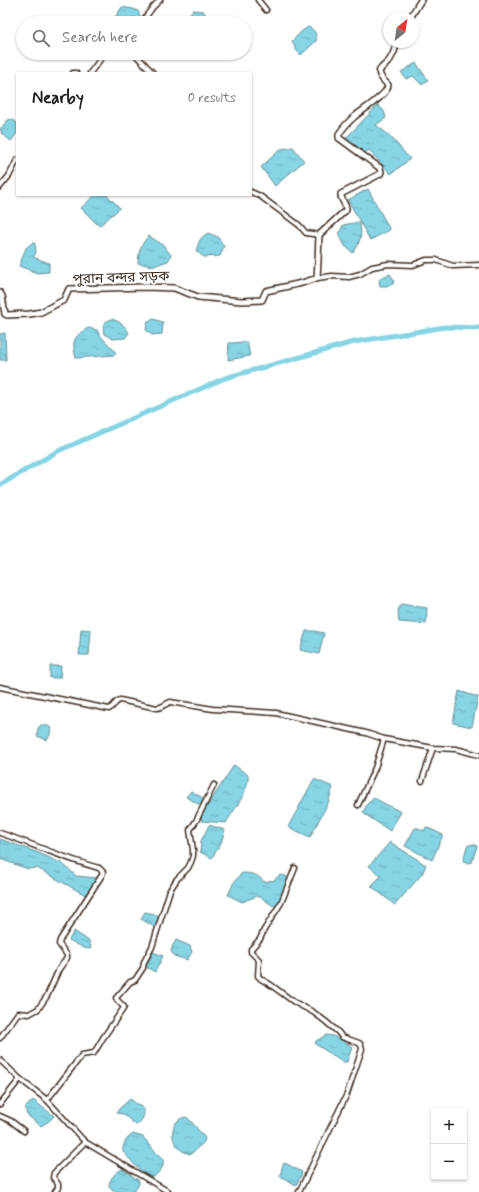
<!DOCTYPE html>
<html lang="en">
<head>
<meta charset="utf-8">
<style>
	body { margin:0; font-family:Mynerve,"Noto Sans Bengali",sans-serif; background:#f6f6f6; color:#202124 }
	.controls { position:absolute; right:12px; bottom:12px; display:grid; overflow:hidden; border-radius:0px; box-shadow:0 1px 3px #0004 }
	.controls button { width:36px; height:36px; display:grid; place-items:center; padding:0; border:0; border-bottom:1px solid #e0e0e0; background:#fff; color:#202124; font:20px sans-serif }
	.compass { position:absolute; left:383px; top:12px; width:36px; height:36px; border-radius:50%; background:#fff; box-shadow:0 1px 3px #0004; rotate:30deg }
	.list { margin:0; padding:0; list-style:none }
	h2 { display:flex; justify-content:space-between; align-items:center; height:52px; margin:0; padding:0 16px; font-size:17px }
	h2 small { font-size:13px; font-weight:400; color:#757577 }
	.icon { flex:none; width:22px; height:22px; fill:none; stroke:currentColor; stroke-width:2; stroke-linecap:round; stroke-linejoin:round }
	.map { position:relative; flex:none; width:479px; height:1192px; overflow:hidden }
	.search { position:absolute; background:#fff; box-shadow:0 1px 3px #0004; left:16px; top:16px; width:236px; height:44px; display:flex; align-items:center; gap:10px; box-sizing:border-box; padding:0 14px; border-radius:22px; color:#757577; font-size:15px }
	.panel { position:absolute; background:#fff; box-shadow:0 1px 3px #0004; left:16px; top:72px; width:236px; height:124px; border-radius:0px }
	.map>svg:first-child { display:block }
	.water { fill:url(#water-ripples); stroke:#689095 }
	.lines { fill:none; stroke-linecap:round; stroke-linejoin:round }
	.canal { stroke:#86d4e4; stroke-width:5 }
	.minor-casing { stroke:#3b2a1e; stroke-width:7 }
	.tertiary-casing { stroke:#3b2a1e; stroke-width:8 }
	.minor { stroke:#fff; stroke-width:4 }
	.tertiary { stroke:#fff; stroke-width:5 }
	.labels { text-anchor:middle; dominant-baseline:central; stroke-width:4; stroke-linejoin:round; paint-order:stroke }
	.street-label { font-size:14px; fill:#3b2a1e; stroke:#fff }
</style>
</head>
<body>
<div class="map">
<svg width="479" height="1192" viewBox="0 0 479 1192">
	<defs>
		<pattern id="water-ripples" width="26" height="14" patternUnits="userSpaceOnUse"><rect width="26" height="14" fill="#86d4e4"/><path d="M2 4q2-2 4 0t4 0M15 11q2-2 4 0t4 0" fill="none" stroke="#75b6c3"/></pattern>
	</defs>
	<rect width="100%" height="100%" fill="#fff"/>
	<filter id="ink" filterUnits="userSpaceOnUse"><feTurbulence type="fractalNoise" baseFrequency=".025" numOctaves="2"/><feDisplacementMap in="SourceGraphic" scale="8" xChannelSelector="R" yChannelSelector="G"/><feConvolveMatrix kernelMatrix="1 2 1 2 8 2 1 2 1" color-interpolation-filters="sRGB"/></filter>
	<g filter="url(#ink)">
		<g class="water">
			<path d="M122,7l11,2 5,2 3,7 -3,5h-27z"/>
			<path d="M193,10l10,1 9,12h-31z"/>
			<path d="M308,27c7,2 9,8 8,14l-15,14 -5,-5 -4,-9 10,-10z"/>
			<path d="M416,63l12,17 -6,5 -9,-9 -7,3 -5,-7z"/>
			<path d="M378,105l6,6 2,7 -10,7 14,11 20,23 -19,15 -22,-24 -6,4 -19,-14z"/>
			<path d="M12,119l5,4v10l-6,8 -9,-7 -2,-5 8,-9z"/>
			<path d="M293,147l11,14 -29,25 -14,-19 20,-18z"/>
			<path d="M368,189l22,41 -20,10 -22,-40z"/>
			<path d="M95,195h12l13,13 -21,18 -18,-18z"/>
			<path d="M359,222c4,12 1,21 -6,31l-8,-7 -6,-12 4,-9z"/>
			<path d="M208,233l10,4 6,9 -4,10 -16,1 -8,-6c3,-9 3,-13 12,-18z"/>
			<path d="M149,236l14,9 8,10 -3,6 -15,5 -15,-3c1,-11 2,-19 11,-27z"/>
			<path d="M33,242l2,2 1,9 -3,4 16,6v9l-12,1 -18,-7 7,-18z"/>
			<path d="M390,274l4,6 -1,4 -6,2h-7l-1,-6 3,-3z"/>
			<path d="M112,319c8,3 13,6 17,14l-4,5 -12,1 -9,-5c-1,-9 -2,-12 8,-15z"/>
			<path d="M153,319l10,3 -1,12 -10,1 -6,-5 1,-7z"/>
			<path d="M88,328l9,2c4,9 13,14 19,23l-2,2 -38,3c-4,-17 -4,-20 12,-30z"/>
			<path d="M5,333l1,27h-6v-26z"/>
			<path d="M247,342l3,14 -22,4 1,-17z"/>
			<path d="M401,604l26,4 -1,16 -27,-2 -1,-12z"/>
			<path d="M81,629l10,1 -2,25h-10z"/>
			<path d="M306,631h8l10,2 -5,21 -19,-4z"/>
			<path d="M50,666h11l-1,12h-10z"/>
			<path d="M459,691l19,6 -6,30 -19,-4z"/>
			<path d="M41,725h5l5,3 -1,7 -3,5 -10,-4 1,-8z"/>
			<path d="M234,765l14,10c2,15 -15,36 -22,48l-24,-2 -1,-5z"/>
			<path d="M314,779l19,8 -5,16 -18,34 -22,-10z"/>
			<path d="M191,791l12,7 -3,7 -14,-8z"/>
			<path d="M374,798l27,14 -11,19 -27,-18 4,-9z"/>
			<path d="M209,825l16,5 -4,13 -9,15 -12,-6 1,-11z"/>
			<path d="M426,827l17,8 -11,25 -27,-14 10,-18h3l6,3z"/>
			<path d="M0,839l39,14 24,11 13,12 21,2 -10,18 -41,-23 -9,-5 -9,1 -28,-10z"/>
			<path d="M390,842l36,23 -4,9 -27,31 -24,-19 10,-10 -12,-10z"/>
			<path d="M473,844l4,2 -5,16 -3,1 -6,-2 4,-15z"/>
			<path d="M242,873c9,0 16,1 22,9l10,-2 6,-5 6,1 3,5 -11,25c-6,1 -7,-2 -12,-5 -2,-2 -6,-4 -9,-5l-15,6 -14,-7 6,-13z"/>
			<path d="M145,912l10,2 4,4 -3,10 -15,-9z"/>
			<path d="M74,931l15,10 2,6 -1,2 -6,-1 -15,-8z"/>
			<path d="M176,940l14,6 2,6 -5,8 -13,-4 -3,-5 2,-6z"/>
			<path d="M153,952l10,4 -8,16 -9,-5z"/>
			<path d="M326,1035l7,1 17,9 2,2 -5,15h-3l-29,-18 1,-3z"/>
			<path d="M130,1099l14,10c1,6 -2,13 -8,16l-13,-11 -7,-1 3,-4z"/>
			<path d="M33,1100l21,16 -5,5 -8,5 -14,-11 -2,-7z"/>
			<path d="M186,1117l3,2 16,19 -1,4 -13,12c-22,-3 -25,-34 -5,-37z"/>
			<path d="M133,1134l10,3 20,23c2,7 -4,12 -9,17 -11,0 -23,-17 -31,-25 -1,-8 4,-14 10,-18z"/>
			<path d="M285,1163l17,9 -1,4 -5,9 -16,-9 3,-12z"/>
			<path d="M122,1169l5,3 12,9v3l-5,8h-19l-6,-6c0,-7 7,-14 13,-17z"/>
		</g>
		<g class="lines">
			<path class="canal" d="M0,485l58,-34 167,-73 129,-36 91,-15 34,1"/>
			<g class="minor-casing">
				<g id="minor">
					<path d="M258,0l8,10"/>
					<path d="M141,23l12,-16 7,-7"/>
					<path d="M134,53l19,20"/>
					<path d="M73,73h3"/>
					<path d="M90,73l15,-20"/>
					<path d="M0,187l9,-11 8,-16"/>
					<path d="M251,192l9,4 39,29 7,8 13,2"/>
					<path d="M317,278l15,-2 17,1 11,-3 12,-7 16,-3 25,1 13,-5h10l17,6 26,-1"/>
					<path d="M0,687l109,22c5,-2 6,-8 11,-9l37,8 4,-1 9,-5 43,7 63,4 90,20 18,6 49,9 23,1 23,6"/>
					<path d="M422,781l11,-33"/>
					<path d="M358,805l17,-37 9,-29"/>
					<path d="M0,833c33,11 65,26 99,35l4,4 -1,3 -42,65 -1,4 8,11v3l-8,11 -12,27 -9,13 -9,5 -11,-1 -18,25"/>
					<path d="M295,868l-14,35 -17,27 -4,9 -9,10v3l8,8 -1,16 3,3 10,6 23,17 19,10 12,9 13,11 4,5 17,6 2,2 1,4 -15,45 -48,98"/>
					<path d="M0,1060l20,19 27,21 38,42 84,50"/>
					<path d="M47,1100l35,-45 12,-2 9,-15 20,-29 1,-2 -7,-7 -1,-2 14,-16 5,-2 8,-12 1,-6 8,-15 18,-57 7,-11 11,-11 3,-6 2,-6v-6l-3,-20 6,-9 18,-36"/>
					<path d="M0,1104l20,-25"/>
					<path d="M0,1116l11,5 13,10"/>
					<path d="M55,1192l3,-4v-4l-5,-7 1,-4 31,-31"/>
				</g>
			</g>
			<g class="tertiary-casing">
				<g id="tertiary">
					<path d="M410,18l11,-18"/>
					<path d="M0,293l2,3 3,18 2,1 23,-1 11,-2 23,-12 5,-11 77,-2 28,1 24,9 44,4 20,-1 4,-9 36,-8 15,-5 1,-17 1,-26 27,-25c1,-6 -6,-10 -5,-16l39,-20 1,-2 -1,-4 -41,-30v-4c4,-6 9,-12 15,-17 8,-7 34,-22 34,-32 -3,-3 -7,-7 -8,-10 -3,-6 5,-9 8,-13 3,-3 9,-15 8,-20"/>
				</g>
			</g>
			<use href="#minor" class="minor"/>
			<use href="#tertiary" class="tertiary"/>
		</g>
	</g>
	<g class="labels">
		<g class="street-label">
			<text transform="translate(121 278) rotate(-2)">পুরান বন্দর সড়ক</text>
		</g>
	</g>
</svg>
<div class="controls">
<button>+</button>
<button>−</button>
</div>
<svg class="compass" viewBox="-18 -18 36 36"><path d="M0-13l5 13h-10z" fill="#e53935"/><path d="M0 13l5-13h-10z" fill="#757577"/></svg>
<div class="search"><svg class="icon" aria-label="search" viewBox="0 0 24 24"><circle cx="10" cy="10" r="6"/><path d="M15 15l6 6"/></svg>Search here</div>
<section class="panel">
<h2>Nearby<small>0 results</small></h2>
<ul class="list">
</ul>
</section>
</div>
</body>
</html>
